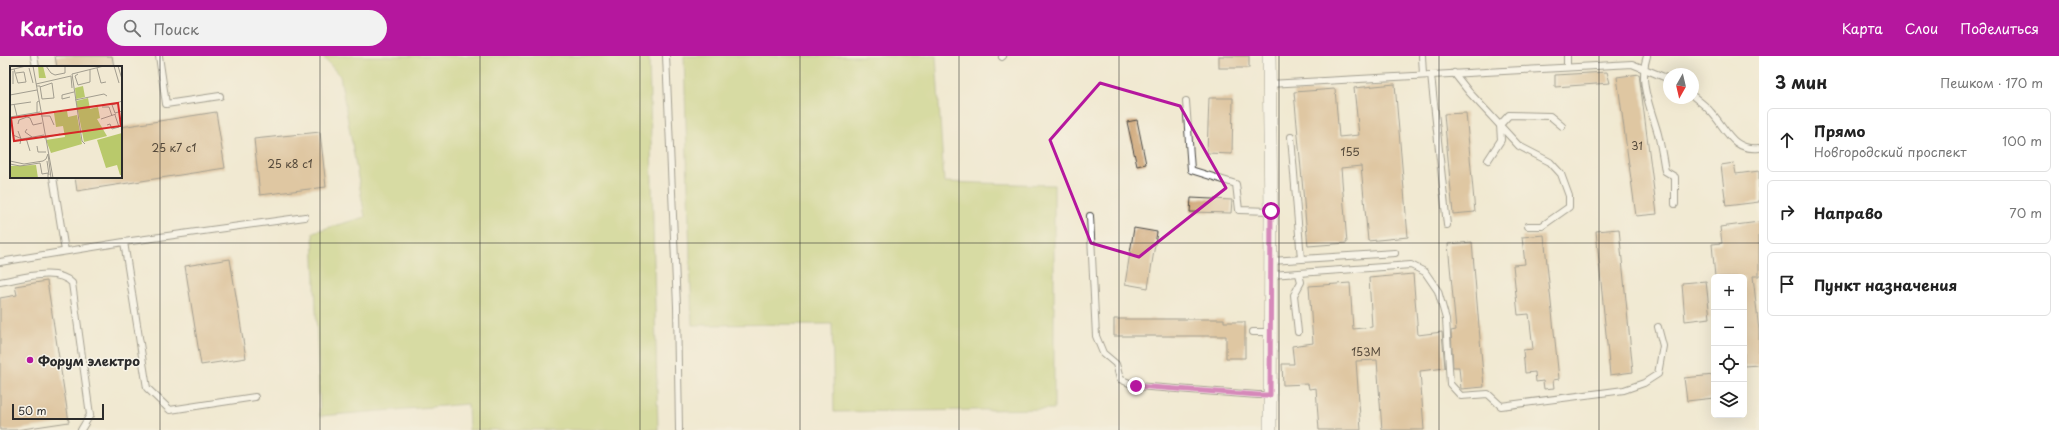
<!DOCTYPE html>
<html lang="ru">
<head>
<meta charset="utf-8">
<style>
	body { margin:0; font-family:"Playpen Sans",sans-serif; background:#f2f2f2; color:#222 }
	.controls { position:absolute; right:12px; bottom:12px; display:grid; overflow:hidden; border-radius:6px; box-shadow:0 4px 16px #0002 }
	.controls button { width:36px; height:36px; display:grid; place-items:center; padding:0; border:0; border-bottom:1px solid #e0e0e0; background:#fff; color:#222; font:20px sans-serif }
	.compass { position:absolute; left:1663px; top:12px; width:36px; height:36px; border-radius:50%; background:#fff; box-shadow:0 4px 16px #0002; rotate:188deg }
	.scale { position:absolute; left:12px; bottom:10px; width:92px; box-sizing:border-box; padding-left:4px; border:2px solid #2b2b2b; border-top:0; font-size:11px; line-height:14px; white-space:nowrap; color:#2b2b2b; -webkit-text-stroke:3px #f7f3e8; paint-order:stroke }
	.stop { position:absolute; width:12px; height:12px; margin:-9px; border:3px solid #b5179e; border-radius:50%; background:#fff }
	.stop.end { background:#b5179e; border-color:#fff; box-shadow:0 1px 4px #0008 }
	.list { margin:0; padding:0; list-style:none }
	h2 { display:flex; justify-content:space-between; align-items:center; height:52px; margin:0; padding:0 16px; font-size:17px }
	h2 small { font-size:13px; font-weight:400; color:#767676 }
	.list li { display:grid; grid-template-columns:26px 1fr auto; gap:12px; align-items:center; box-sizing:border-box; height:64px; margin:0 8px 8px; padding:0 8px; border:1px solid #e0e0e0; border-radius:6px }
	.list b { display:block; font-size:15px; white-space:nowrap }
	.list p { margin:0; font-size:13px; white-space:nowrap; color:#767676 }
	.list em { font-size:13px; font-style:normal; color:#767676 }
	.icon { flex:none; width:22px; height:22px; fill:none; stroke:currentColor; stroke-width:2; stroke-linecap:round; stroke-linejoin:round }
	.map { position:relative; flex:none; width:1759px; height:374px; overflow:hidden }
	header { display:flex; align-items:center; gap:24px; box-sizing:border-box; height:56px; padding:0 20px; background:#b5179e; color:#fff }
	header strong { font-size:19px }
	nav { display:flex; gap:22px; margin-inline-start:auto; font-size:14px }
	.search { width:280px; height:36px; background:#f2f2f2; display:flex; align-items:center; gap:10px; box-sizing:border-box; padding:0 14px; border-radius:22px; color:#767676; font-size:15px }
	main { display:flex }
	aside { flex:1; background:#fff }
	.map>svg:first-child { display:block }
	.green { fill:#b9c96b; stroke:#727a4b }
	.building { fill:#ca9d69 }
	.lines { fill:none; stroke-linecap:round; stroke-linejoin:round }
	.lane-casing { stroke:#494844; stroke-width:8 }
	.street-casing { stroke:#494844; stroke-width:14 }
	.lane { stroke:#fff; stroke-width:6 }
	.street { stroke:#fff; stroke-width:13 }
	.route { stroke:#b5179e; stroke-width:5 }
	.marked { fill:none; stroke:#b5179e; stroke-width:3; stroke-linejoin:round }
	.grid { fill:none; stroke:#2b2b2b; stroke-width:1; stroke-opacity:0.55 }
	.poi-dot { fill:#b5179e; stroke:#f7f3e8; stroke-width:1.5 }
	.labels { text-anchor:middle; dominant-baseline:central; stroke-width:3; stroke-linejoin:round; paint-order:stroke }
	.number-label { font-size:11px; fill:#53483a }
	.poi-label { font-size:13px; font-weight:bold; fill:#2b2b2b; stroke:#f7f3e8; text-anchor:start }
	.inset-road { fill:none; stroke:#a29d8f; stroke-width:1 }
	.view { fill:#d62828; fill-opacity:0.15; stroke:#d62828; stroke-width:2 }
	.inset-edge { fill:none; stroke:#2b2b2b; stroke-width:2 }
</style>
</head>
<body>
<header>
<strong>Kartio</strong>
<div class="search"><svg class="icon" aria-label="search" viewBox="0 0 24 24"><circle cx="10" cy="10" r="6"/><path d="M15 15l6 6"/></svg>Поиск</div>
<nav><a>Карта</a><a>Слои</a><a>Поделиться</a></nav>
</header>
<main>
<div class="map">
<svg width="1759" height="374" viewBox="0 0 1759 374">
	<rect width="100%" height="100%" fill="#f7f3e8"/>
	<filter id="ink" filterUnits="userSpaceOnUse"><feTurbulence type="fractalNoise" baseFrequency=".025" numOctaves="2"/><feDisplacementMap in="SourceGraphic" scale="8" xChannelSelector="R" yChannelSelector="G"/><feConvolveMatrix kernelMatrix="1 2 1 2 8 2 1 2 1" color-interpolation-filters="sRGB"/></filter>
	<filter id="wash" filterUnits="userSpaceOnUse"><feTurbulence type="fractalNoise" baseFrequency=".012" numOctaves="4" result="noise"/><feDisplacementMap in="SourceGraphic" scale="16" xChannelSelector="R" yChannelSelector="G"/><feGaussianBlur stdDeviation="0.9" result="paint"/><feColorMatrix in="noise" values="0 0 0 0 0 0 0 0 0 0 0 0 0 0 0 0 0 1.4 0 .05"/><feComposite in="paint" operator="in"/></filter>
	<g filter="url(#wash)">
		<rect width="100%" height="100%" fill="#f1e9d2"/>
		<g class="green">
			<path d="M322,0h327l9,374h-189l-1,-26 -148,12 -7,-184 52,-15 -25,-141z"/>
			<path d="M684,0h252l8,126 110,3v224l-220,3 -2,-88 -140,1z"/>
		</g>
		<g id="blocks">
			<g class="building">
				<path d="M55,0h57l2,11h-57z"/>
				<rect x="1219" y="0" width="30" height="12"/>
				<path d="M1607,16l3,11 -55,4v-12z"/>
				<path d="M1639,18l18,140 -21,2 -19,-139z"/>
				<path d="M1395,28l13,153 -40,4 -7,-75 -20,2 6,75 -39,3 -14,-154 41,-3 4,48 20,-2 -5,-47z"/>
				<path d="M1209,42h24l-1,56 -25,-1z"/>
				<path d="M216,56l9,56 -148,23 -2,-14h46v-50z"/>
				<path d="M1466,57l9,99 -22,2 -9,-100z"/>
				<path d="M1137,64l9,44 -9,2 -10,-44z"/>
				<path d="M320,76l6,55 -66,8 -6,-56z"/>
				<path d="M1734,107l2,11 23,-3v31l-33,4 -5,-41z"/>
				<path d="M1191,142l41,2 -1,13 -41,-1z"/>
				<path d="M1759,166v54h-6l6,55v34l-15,1v-89h-29l-3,-33 10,-1 -2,-16z"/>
				<path d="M1134,172l23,4 -9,56 -23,-4z"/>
				<path d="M1619,173l14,143 -23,3 -14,-144z"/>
				<path d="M1544,179l15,144 -6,1 1,8 -10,1 -1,-8 -7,1 -1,-10 -10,1 -2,-23 10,-1 -4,-35 -11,1 -5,-50 12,-1 -3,-27z"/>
				<path d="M1472,186l12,145 -23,2 -2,-22h-6l-2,-36 5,-1 -8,-86z"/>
				<path d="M230,203l16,99 -45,7 -16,-99z"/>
				<path d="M1413,218l5,61 24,-3 3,36 -25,3 4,59h-42l-5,-70 -21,1 5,69h-42l-3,-42 -7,1 -1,-5 -25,1 -1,-21h12l-2,-18 21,-3 -4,-57 41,-3 3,46 19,-2 -3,-49z"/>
				<path d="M47,225l22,141 -53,8h-16v-132l17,-3 -2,-9z"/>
				<path d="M1706,225l4,37 -25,3 -3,-38z"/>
				<path d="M1114,263h110v3h21v36h-19v-22h-112z"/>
				<path d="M1714,319v23l-27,3 -3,-23z"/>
			</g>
		</g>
	</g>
	<g filter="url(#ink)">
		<use href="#blocks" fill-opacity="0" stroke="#494844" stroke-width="1"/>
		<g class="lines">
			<g class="lane-casing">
				<g id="lane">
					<path d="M34,0l2,11"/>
					<path d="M159,0l7,48 54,-8"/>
					<path d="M666,0l11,250 2,124"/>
					<path d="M1422,0l1,19"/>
					<path d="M1647,0c-9,27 4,52 11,78 3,12 5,25 7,37l10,6v27"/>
					<path d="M1002,1l1,-1"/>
					<path d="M1567,11v-11"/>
					<path d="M1454,17l15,19 50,54 31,16 11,12 8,22v11l-27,19h-14"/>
					<path d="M1431,19l16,150"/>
					<path d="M1269,28l363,-20 37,15"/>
					<path d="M1693,40c6,5 12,9 17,15 16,16 21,40 49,37"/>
					<path d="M1186,45l5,69 45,14 3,26 32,1"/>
					<path d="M1291,81l10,122"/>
					<path d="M1488,104l13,-20 -1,-15 9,-10 41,1 12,10"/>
					<path d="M53,121l12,74"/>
					<path d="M1090,160l6,120 7,17 13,11 4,15 16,7 122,9h13"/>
					<path d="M124,186l23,146 23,22 85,-13"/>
					<path d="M1271,205l124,-8"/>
					<path d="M0,206l124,-20 181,-25"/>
					<path d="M1271,219l140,-10 14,7 13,19 8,28 4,65 11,12 27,-2 13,12 123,-16 20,-7 14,-9 5,-28 -5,-19"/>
					<path d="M0,226c20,-3 56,-16 72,1l18,132 -9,15"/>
					<path d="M1253,276h18"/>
					<path d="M1298,276l-4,-37 7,-13 -2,-8"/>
				</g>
			</g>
			<g class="street-casing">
				<path id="street" d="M1269,0l2,155 -1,219"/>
			</g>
			<use href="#lane" class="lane"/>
			<use href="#street" class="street"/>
		</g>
	</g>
	<g class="lines" filter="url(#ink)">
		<path class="route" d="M1136,330l122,9h12l1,-184"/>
	</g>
	<path d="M0 0H1759V374H0ZM1100,27l80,23 46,82 -87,69 -48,-14 -41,-103z" fill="#f1e9d2" fill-opacity=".55" fill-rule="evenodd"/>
	<path class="marked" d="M1100,27l80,23 46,82 -87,69 -48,-14 -41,-103z"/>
	<path class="grid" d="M160,0v374M320,0v374M480,0v374M640,0v374M800,0v374M959,0v374M1119,0v374M1279,0v374M1439,0v374M1599,0v374M0,187h1759"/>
	<circle class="poi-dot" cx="30" cy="304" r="4"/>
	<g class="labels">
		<g class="number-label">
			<text x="1637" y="89">31</text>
			<text x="174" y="91">25 к7 с1</text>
			<text x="1350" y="95">155</text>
			<text x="290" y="107">25 к8 с1</text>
			<text x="1366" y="295">153М</text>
		</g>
		<g class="poi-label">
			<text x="38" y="304">Форум электро</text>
		</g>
	</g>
	<g transform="translate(10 10)">
		<rect width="112" height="112" fill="#f1e9d2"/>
		<path d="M28,0h5l3,12h-7zM73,20l2,11 -9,2 -1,-11zM78,32l2,11 8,-2 2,11 -3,1 10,17 -23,6 -8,-41zM57,45l1,6 9,-2 5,29 -31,9 -5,-13 19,-3 -2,-11 -7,1 -2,-14zM112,67v42h-2l-3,-10 -11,3 -9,-28zM26,99l2,13h-28v-12z" fill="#b9c96b"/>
		<path class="inset-road" d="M23,0l20,112M36,0l5,7 4,2 10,-2v-7M104,0l5,17M108,0l4,13M19,2l4,15M87,2l4,15 5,-1M4,3l4,14 8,-1 -2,-10 -8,1M0,4l16,-4M3,5v13M68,8l-3,2 3,9 12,-3v-13M61,10l1,12M26,18l35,-8M27,20h3l2,13 12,-1 -2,-15 -12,4M0,29l27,-5M60,31l-8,2v-4l12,-3M65,34l29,-6 3,2M112,35l-10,4 3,8 7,-2M4,38l3,12M0,39l21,-3M92,41h7l3,9M27,46v-10l2,-1M31,50h9l4,9M0,51l30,-5M91,53l15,-5M8,58l1,-4 8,-3 3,1 3,7 9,-2M97,59l3,-1 2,5 7,-2 -4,-12M17,63l-2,3 7,5M8,65l3,8 -1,5M3,69l9,4 22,-4M16,72l4,13M34,72l16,-4M75,78l-3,-3 -10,-67 32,-8M27,80l1,6h8M38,88l3,24M0,95l14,3 19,-3 3,-2 2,-5M37,95l2,14M0,98l10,2 20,-3 2,11 6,-1v5"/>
		<path class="view" d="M108,37l3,23 -107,15 -3,-23z"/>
		<rect width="112" height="112" class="inset-edge"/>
	</g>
</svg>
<div class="controls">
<button>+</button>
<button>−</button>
<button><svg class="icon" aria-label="locate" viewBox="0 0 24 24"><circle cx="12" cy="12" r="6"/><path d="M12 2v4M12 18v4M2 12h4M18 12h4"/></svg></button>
<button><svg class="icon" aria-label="layers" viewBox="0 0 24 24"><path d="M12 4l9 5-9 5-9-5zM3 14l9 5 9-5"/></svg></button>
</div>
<svg class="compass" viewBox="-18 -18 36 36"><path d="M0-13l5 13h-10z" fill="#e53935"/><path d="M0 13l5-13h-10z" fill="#767676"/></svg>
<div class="scale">50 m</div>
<div class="stop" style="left:1271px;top:155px"></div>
<div class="stop end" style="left:1136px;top:330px"></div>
</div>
<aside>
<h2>3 мин<small>Пешком · 170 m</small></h2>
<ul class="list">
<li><svg class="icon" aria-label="ahead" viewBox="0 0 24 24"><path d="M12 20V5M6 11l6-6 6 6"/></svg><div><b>Прямо</b><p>Новгородский проспект</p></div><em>100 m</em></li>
<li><svg class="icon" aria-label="right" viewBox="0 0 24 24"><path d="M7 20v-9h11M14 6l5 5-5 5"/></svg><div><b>Направо</b></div><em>70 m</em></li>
<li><svg class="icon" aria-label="arrive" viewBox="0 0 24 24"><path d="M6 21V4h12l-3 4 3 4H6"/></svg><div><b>Пункт назначения</b></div></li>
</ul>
</aside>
</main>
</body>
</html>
